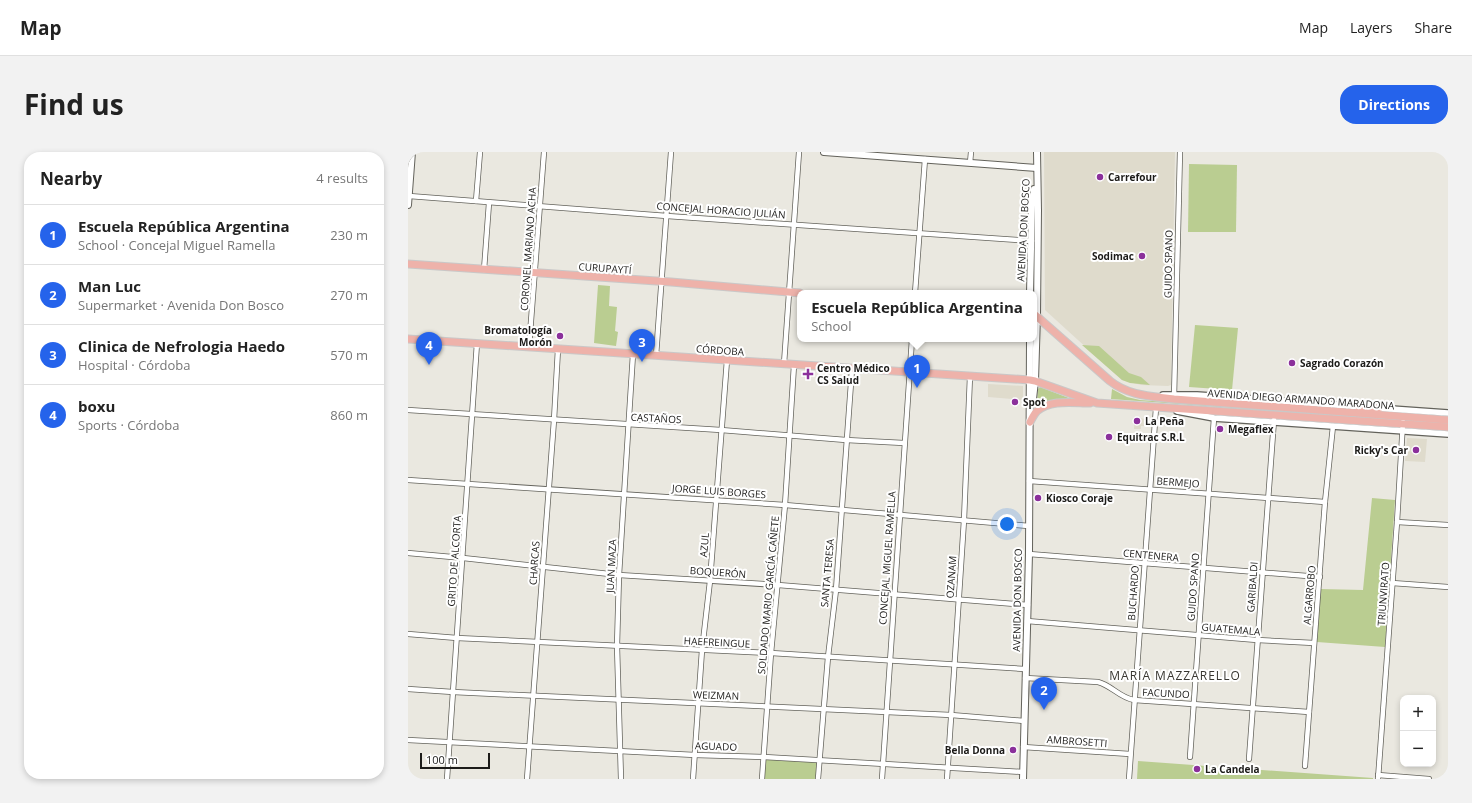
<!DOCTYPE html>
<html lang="en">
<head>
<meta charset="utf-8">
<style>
	body { margin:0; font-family:"Open Sans",sans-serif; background:#f2f2f2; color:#222 }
	.controls { position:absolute; right:12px; bottom:12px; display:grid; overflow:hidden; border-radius:8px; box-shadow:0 2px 6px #0003 }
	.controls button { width:36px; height:36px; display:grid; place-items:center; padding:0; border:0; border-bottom:1px solid #e0e0e0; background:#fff; color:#222; font:20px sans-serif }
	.scale { position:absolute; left:12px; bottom:10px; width:70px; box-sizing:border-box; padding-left:4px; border:2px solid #1c1b19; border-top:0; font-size:11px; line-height:14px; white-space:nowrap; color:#1c1b19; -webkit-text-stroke:3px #fff; paint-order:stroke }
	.you { position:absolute; left:599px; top:372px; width:14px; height:14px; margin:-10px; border:3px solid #fff; border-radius:50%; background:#1a73e8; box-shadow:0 0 0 6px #1a73e833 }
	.badge { display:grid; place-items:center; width:26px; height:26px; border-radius:50%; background:#2563eb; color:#fff; font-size:13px; font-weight:700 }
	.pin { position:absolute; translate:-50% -33px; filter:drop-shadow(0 1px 2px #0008) }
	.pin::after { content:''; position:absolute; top:21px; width:14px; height:12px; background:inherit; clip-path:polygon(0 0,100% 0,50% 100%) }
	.popup { position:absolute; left:389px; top:138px; width:240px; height:52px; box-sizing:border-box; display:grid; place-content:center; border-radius:8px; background:#fff; filter:drop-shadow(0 1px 3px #0005); font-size:13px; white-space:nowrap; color:#767676 }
	.popup b { font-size:15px; color:#222 }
	.popup::after { content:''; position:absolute; left:50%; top:100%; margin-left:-8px; border:8px solid transparent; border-top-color:#fff }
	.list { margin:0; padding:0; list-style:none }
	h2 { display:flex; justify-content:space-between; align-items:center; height:52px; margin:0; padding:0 16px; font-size:17px }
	h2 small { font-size:13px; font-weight:400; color:#767676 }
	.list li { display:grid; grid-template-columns:26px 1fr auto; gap:12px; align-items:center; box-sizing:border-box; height:60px; padding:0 16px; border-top:1px solid #e0e0e0 }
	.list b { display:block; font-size:15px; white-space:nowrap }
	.list p { margin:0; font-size:13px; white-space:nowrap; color:#767676 }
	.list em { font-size:13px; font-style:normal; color:#767676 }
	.map { position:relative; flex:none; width:1040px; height:627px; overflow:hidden; border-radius:16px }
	header { display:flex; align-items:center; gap:24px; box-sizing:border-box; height:56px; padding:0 20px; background:#fff; border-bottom:1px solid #e0e0e0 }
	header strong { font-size:19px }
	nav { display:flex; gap:22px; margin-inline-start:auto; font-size:14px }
	.intro { display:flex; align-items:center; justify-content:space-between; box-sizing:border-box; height:96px; padding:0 24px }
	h1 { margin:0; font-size:28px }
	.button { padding:10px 18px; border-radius:16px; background:#2563eb; color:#fff; font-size:14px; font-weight:700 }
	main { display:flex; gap:24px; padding:0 24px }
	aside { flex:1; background:#fff; border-radius:16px; box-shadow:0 2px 6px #0003 }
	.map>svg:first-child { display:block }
	.built { fill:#dfdbcc }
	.green { fill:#bacd91 }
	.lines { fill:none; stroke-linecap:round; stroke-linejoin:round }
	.minor-casing { stroke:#63625b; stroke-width:6 }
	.tertiary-casing { stroke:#63625b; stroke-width:8 }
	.secondary-casing { stroke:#63625b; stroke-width:8 }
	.primary-casing { stroke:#c9c8c8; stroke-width:9 }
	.minor { stroke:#fff; stroke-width:4.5 }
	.tertiary { stroke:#fff; stroke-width:5.5 }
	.secondary { stroke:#fff; stroke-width:6 }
	.primary { stroke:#eeb2aa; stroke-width:7 }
	.poi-dot { fill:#8b309b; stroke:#fff; stroke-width:1.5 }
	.labels { text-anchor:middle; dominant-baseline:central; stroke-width:4; stroke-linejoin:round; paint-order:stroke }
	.poi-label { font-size:10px; font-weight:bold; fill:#1c1b19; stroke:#fff; text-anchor:start }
	.street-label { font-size:10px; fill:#1c1b19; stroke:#fff }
	.quarter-label { font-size:12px; letter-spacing:1px; fill:#383630; stroke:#fff }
</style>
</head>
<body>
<header>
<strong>Map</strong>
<nav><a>Map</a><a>Layers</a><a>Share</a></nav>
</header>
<div class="intro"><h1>Find us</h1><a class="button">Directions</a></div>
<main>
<aside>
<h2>Nearby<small>4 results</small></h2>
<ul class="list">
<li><span class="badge">1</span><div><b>Escuela República Argentina</b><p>School · Concejal Miguel Ramella</p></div><em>230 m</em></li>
<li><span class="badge">2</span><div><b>Man Luc</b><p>Supermarket · Avenida Don Bosco</p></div><em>270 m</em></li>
<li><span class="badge">3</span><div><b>Clinica de Nefrologia Haedo</b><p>Hospital · Córdoba</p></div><em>570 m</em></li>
<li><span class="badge">4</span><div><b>boxu</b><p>Sports · Córdoba</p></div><em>860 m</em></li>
</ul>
</aside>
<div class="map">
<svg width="1040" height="627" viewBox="0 0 1040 627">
	<rect width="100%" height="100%" fill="#eae8e0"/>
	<g class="built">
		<path d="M636,0h131l-4,233 -3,1 -27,-1 -19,-5 -77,-70z"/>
		<path d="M580,232l35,2v14l-35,-3z"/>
		<path d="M727,266l13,1v7h-7v3h-7z"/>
		<path d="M999,286l20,1 -2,23 -20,-1z"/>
	</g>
	<g class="green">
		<path d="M781,12l48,1 -1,67h-48z"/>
		<path d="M190,133l12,1 -1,20 8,1 -2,24 3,1 -2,14 -22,-3z"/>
		<path d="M787,173l43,3 -6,62 -43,-3z"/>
		<path d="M674,193l17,1 30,27 12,4 9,8 -20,-2 -8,-3z"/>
		<path d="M632,235l34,13h-19l-17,4 -1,-2 1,-13z"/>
		<path d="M704,237l15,8 13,3 256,19 1,1 -286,-21z"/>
		<path d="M964,346l23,2 -10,147 -68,-5 3,-53 43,1z"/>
		<path d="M356,605l55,3 -1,19h-56z"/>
		<path d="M730,609l235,17v1h-236z"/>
	</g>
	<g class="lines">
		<g class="minor-casing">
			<g id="minor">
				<path d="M562,11l1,-11"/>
				<path d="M1,44l258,20 365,25"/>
				<path d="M68,49l4,-49"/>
				<path d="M76,118l5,-67"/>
				<path d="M507,141l10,-134"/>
				<path d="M121,195l15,-195"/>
				<path d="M248,204l15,-204"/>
				<path d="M376,212l15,-212"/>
				<path d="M766,246l6,-246"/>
				<path d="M0,258l313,20 125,10 58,3"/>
				<path d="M0,328l377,25 244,21"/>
				<path d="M621,329l296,21"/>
				<path d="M989,370l51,3"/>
				<path d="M0,401l55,5 156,17 159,10 250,20"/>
				<path d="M621,402l291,23"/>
				<path d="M984,431l56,4"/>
				<path d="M619,469l230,19 57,3"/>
				<path d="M0,482l49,4 314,15 254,16"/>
				<path d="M617,526l73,4c13,3 22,16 36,18l175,12"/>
				<path d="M0,537l45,3 498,23 73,6"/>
				<path d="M0,588l287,15 69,2 259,15"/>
				<path d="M615,595l107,7"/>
				<path d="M782,605l24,-339"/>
				<path d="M841,607l25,-339"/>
				<path d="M897,614l20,-264 8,-76"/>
				<path d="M970,623l51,4"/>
				<path d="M39,627l30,-436"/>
				<path d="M119,627l27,-359 4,-71"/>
				<path d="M213,627l-4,-133 2,-71 14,-221"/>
				<path d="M285,627l9,-129 8,-69 17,-221"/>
				<path d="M354,627l9,-126 14,-148 9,-140"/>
				<path d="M410,627l10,-122 8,-67 16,-221"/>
				<path d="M474,627l30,-440"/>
				<path d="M539,627l17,-259 6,-144"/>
				<path d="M721,627l27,-371"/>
				<path d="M970,627l19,-257 6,-100"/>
			</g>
		</g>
		<g class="tertiary-casing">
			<g id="tertiary">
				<path d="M755,243h34l169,12"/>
				<path d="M969,256l71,5"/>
				<path d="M769,259l37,7 234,16"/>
			</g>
		</g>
		<g class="secondary-casing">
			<g id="secondary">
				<path d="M416,0l213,16"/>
				<path d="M0,53l4,-53"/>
				<path d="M622,141l2,-88 2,-16"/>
				<path d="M625,247l2,-18 2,-66 1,-105 -1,-58"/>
				<path d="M615,627l6,-225 1,-215"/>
			</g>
		</g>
		<g class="primary-casing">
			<g id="primary">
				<path d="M0,112l263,18 129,11"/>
				<path d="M626,162l76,67c19,15 41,15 64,18l274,21"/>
				<path d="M0,187l622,41 5,1 62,22 351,24"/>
				<path d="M951,258l20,-2"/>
				<path d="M622,270c2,-4 4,-8 7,-11 13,-12 37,-8 53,-8"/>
			</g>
		</g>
		<use href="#minor" class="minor"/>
		<use href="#tertiary" class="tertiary"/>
		<use href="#secondary" class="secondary"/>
		<use href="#primary" class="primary"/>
	</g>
	<g class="poi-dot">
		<circle cx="692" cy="25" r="4"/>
		<circle cx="734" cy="104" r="4"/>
		<circle cx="152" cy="184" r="4"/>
		<circle cx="884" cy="211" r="4"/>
		<path d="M398 216h4v4h4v4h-4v4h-4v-4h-4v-4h4z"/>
		<circle cx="607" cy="250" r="4"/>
		<circle cx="729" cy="269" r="4"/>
		<circle cx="812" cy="277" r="4"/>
		<circle cx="701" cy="285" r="4"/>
		<circle cx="1008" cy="298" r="4"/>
		<circle cx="630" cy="346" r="4"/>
		<circle cx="605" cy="598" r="4"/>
		<circle cx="789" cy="617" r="4"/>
	</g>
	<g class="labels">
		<g class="poi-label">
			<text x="700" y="25">Carrefour</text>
			<text x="726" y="104" text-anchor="end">Sodimac</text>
			<text x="144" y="178" text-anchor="end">Bromatología<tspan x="144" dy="12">Morón</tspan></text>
			<text x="892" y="211">Sagrado Corazón</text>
			<text x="409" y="216">Centro Médico<tspan x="409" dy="12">CS Salud</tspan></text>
			<text x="615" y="250">Spot</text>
			<text x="737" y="269">La Peña</text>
			<text x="820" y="277">Megaflex</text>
			<text x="709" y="285">Equitrac S.R.L</text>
			<text x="1000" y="298" text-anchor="end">Ricky's Car</text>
			<text x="638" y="346">Kiosco Coraje</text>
			<text x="597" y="598" text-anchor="end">Bella Donna</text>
			<text x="797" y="617">La Candela</text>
		</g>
		<g class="street-label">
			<text transform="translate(313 58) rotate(4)">CONCEJAL HORACIO JULIÁN</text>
			<text transform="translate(615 78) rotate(-87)">AVENIDA DON BOSCO</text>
			<text transform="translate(120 97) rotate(-86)">CORONEL MARIANO ACHA</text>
			<text transform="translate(760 112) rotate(-89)">GUIDO SPANO</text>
			<text transform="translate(197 116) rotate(4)">CURUPAYTÍ</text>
			<text transform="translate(312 198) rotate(4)">CÓRDOBA</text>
			<text transform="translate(893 247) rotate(4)">AVENIDA DIEGO ARMANDO MARADONA</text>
			<text transform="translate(248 266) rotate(3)">CASTAÑOS</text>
			<text transform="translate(770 330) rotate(4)">BERMEJO</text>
			<text transform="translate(311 339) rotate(4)">JORGE LUIS BORGES</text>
			<text transform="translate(296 393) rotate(-85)">AZUL</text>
			<text transform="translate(743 403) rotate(5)">CENTENERA</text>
			<text transform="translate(479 406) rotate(-86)">CONCEJAL MIGUEL RAMELLA</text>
			<text transform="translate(46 409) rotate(-86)">GRITO DE ALCORTA</text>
			<text transform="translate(126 411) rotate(-86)">CHARCAS</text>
			<text transform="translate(203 414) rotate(-87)">JUAN MAZA</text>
			<text transform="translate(310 420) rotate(4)">BOQUERÓN</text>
			<text transform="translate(419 421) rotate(-85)">SANTA TERESA</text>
			<text transform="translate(543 425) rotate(-86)">OZANAM</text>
			<text transform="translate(785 435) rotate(-86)">GUIDO SPANO</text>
			<text transform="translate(844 435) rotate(-86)">GARIBALDI</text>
			<text transform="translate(725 441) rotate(-86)">BUCHARDO</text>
			<text transform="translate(975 442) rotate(-86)">TRIUNVIRATO</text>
			<text transform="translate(360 443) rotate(-85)">SOLDADO MARIO GARCÍA CAÑETE</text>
			<text transform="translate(901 443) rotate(-85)">ALGARROBO</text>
			<text transform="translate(609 448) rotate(-89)">AVENIDA DON BOSCO</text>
			<text transform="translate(823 477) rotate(5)">GUATEMALA</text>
			<text transform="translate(309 490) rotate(3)">HAEFREINGUE</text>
			<text transform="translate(758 541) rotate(3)">FACUNDO</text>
			<text transform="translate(308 543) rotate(2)">WEIZMAN</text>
			<text transform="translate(669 589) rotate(4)">AMBROSETTI</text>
			<text transform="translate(308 594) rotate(2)">AGUADO</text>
		</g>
		<g class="quarter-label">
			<text x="767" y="523">MARÍA MAZZARELLO</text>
		</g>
	</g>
</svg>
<div class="controls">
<button>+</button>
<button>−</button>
</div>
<div class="scale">100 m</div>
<div class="you"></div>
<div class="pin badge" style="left:509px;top:236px">1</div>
<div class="popup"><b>Escuela República Argentina</b>School</div>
<div class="pin badge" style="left:636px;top:558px">2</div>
<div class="pin badge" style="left:234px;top:210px">3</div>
<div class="pin badge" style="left:21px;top:213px">4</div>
</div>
</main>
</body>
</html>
